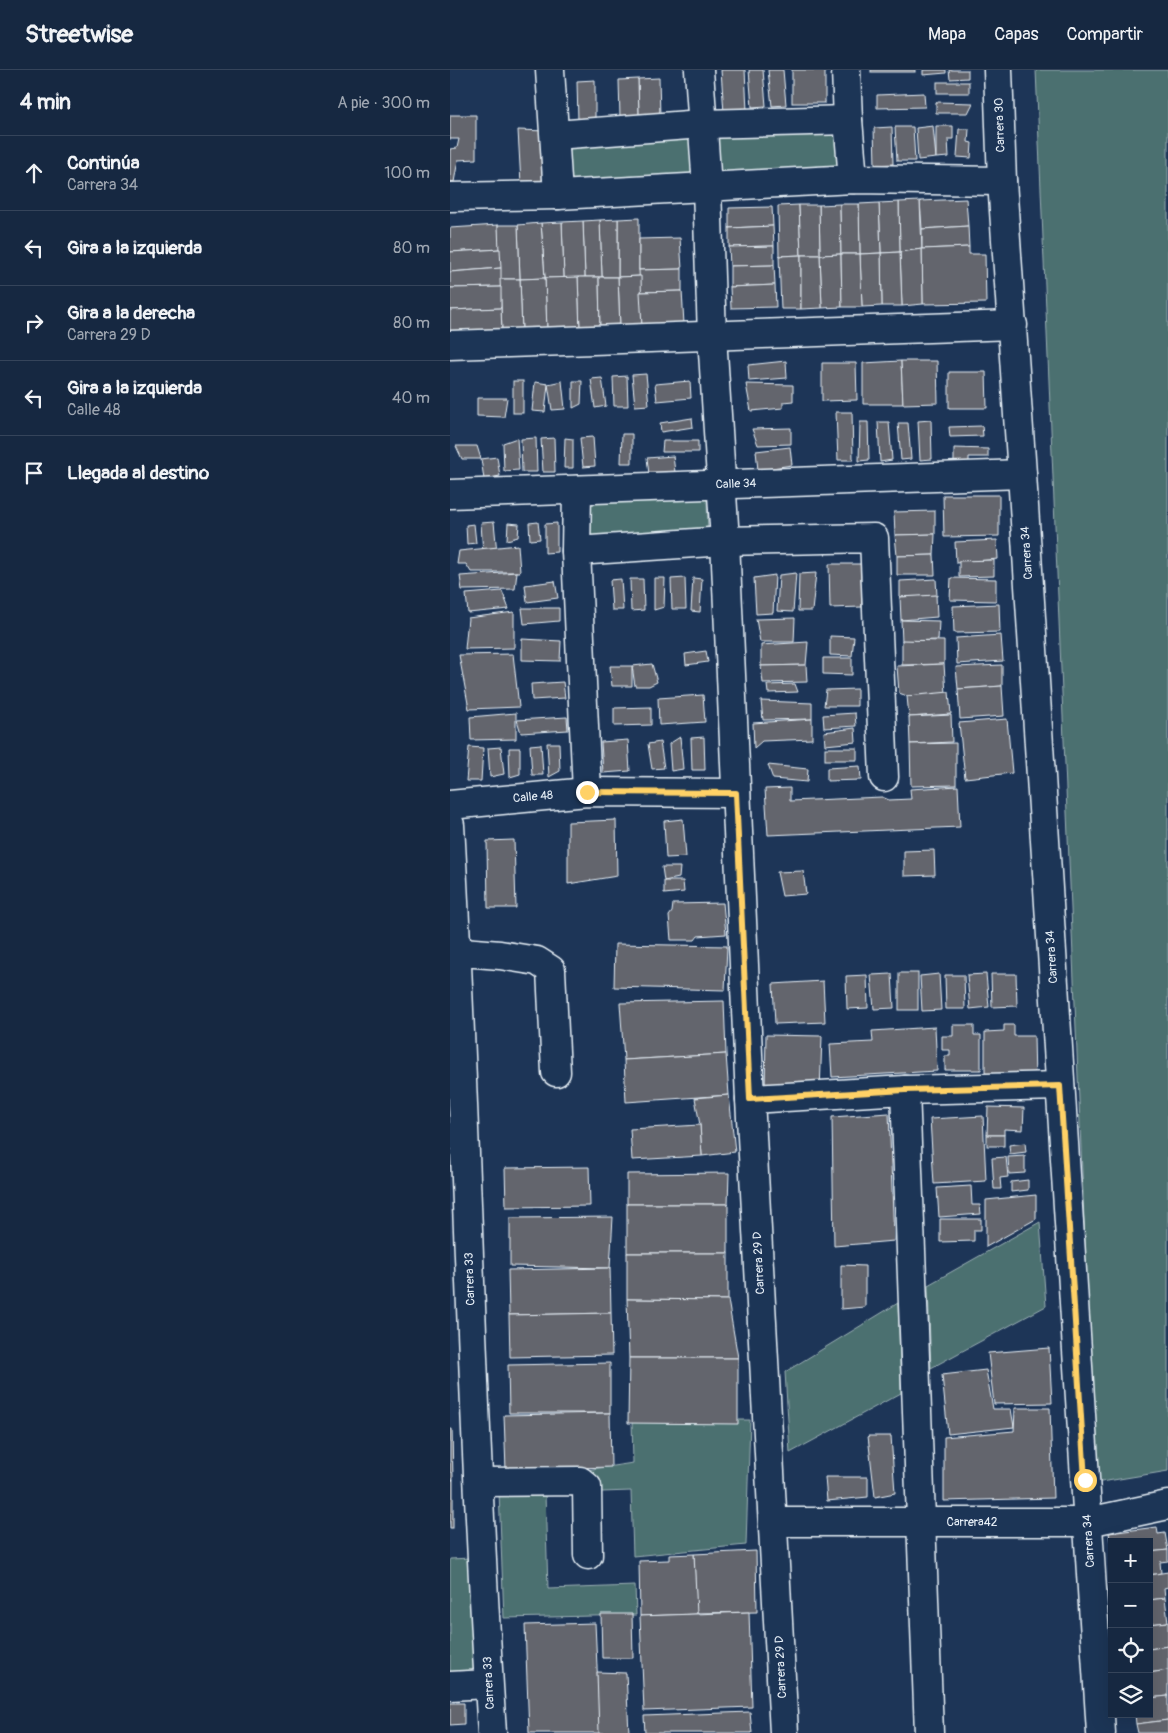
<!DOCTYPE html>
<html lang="es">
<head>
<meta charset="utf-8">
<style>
	body { margin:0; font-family:Pangolin,sans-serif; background:#23344c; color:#f1f3f6 }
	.controls { position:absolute; right:15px; bottom:15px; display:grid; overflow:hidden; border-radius:0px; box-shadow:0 5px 20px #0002 }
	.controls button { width:45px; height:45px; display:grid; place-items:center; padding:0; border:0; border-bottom:1px solid #35445a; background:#162841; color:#f1f3f6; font:25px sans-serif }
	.stop { position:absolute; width:15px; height:15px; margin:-11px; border:4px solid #ffd166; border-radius:50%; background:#fff }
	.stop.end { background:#ffd166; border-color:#fff; box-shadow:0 1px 5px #0008 }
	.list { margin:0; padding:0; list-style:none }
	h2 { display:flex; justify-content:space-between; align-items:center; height:65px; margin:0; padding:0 20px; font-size:21px }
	h2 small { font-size:16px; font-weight:400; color:#9ea6b1 }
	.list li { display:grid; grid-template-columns:32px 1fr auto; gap:15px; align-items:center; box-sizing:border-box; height:75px; padding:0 20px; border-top:1px solid #35445a }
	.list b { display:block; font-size:19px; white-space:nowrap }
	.list p { margin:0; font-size:16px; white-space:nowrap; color:#9ea6b1 }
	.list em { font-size:16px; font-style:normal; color:#9ea6b1 }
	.icon { flex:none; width:28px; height:28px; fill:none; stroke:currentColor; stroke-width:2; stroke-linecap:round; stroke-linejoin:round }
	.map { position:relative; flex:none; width:718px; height:1663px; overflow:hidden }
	header { display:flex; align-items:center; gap:30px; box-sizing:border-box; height:70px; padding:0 25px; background:#162841; border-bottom:1px solid #35445a }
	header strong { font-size:24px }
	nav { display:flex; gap:28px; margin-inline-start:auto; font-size:18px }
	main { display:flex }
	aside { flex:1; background:#162841 }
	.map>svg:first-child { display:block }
	.green { fill:#4c6f70; stroke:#9ab0b4 }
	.building { fill:#64656d; stroke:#e8f1f8 }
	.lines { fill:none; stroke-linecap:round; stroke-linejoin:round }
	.minor-casing { stroke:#e8f1f8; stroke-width:31 }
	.minor { stroke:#1d3557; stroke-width:28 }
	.route { stroke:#ffd166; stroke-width:6 }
	.labels { text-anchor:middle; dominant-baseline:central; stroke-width:4; stroke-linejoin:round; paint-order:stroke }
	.street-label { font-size:12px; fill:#e8f1f8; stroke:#1d3557 }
</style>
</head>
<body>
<header>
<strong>Streetwise</strong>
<nav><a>Mapa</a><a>Capas</a><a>Compartir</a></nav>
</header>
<main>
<aside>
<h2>4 min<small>A pie · 300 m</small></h2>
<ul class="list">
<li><svg class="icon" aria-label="ahead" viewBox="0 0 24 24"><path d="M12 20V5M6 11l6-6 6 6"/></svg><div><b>Continúa</b><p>Carrera 34</p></div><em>100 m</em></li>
<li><svg class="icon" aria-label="left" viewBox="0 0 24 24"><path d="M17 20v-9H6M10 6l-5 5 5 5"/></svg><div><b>Gira a la izquierda</b></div><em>80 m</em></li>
<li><svg class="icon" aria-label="right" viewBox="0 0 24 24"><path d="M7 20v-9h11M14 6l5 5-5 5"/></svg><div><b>Gira a la derecha</b><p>Carrera 29 D</p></div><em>80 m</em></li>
<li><svg class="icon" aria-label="left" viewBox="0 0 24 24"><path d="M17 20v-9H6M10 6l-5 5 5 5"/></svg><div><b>Gira a la izquierda</b><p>Calle 48</p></div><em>40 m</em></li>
<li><svg class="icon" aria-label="arrive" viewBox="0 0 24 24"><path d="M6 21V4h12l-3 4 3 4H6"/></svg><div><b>Llegada al destino</b></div></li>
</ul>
</aside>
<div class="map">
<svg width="718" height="1663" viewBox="0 0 718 1663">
	<rect width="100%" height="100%" fill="#1d3557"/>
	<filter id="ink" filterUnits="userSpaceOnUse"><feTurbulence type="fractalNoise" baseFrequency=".02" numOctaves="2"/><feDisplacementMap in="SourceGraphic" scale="10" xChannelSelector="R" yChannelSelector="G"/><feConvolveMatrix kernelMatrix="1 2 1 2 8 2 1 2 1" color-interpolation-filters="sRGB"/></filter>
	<g filter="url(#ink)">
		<g class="green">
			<path d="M586,0h132v1401l-73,12z"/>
			<path d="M239,62l3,51 -129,2 1,-46z"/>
			<path d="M391,62l1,44h-129l-1,-38z"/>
			<path d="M257,427l1,43 -124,4v-43z"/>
			<path d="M590,1152l6,84 -115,62 -3,-83z"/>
			<path d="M448,1233l3,90 -111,60 -5,-81z"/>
			<path d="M182,1350h118l-4,125 -113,11 -2,-65 -86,3 3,95 87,-3 1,29 -132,3 -5,-127 61,-17 73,-11z"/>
			<path d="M21,1488l3,138 -24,1v-138z"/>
		</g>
		<g class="building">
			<path d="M271,0h24l2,41 -23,2z"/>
			<path d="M299,0h14l3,36 -14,1z"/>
			<path d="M318,0h15l3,35 -14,1z"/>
			<rect x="342" y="0" width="33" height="33"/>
			<rect x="421" y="0" width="44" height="2"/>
			<path d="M473,0h23v3l-23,2z"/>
			<path d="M499,0h19v8l-18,1z"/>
			<path d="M209,8l1,39 -21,1 -1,-39z"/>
			<path d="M188,9l1,39h-19l-1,-38z"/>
			<path d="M145,10v40l-17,1 -1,-40z"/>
			<rect x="487" y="12" width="32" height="11"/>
			<path d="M474,23l1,14 -48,1v-13z"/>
			<path d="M486,32l37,1 -5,10h-32z"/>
			<path d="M0,45h26v44l-18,1 -4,22 -4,-1v-32l7,-1 2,-9h-9z"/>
			<path d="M483,56l3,32 -18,2 -2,-32z"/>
			<path d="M486,56h17v13h-5l1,18 -13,1z"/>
			<path d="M442,57l1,37 -18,1 -1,-37z"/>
			<path d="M445,57h18l2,34h-18z"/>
			<path d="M509,59h10l-1,13 4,1 -1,15 -14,-1z"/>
			<path d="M68,60l28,1 3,52 -28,1z"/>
			<path d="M516,129l2,27 -46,3 -2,-28z"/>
			<path d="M470,131l2,48 -22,3 -1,-50z"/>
			<path d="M449,132l1,50 -19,1 -2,-50z"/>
			<path d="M429,133l2,50 -21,1 -1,-50z"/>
			<path d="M390,134l1,50 -21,1 -1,-50z"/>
			<path d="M390,134h19l1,50h-19z"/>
			<path d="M349,135l2,50 -22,1 -1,-50z"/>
			<path d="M349,135h20l1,50h-19z"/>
			<path d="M322,137l1,19 -44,2v-20z"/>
			<path d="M189,148v52l2,6 -23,1v-58z"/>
			<path d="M168,149v58h-16l-2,-57z"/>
			<path d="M150,150l2,57h-17l-2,-56z"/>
			<path d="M133,151l2,56 -21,1 -2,-56z"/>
			<path d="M112,152l2,56h-19l-4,-55z"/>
			<path d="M91,153l4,55 -25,1 -2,-54z"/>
			<path d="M48,155l2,24 -50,3v-24z"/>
			<path d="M48,155h20l2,54h-20z"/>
			<path d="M323,156l1,20 -45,1v-19z"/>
			<path d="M518,156l1,21 -47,2v-20z"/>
			<path d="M230,168l2,31 -43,1v-31z"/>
			<path d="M324,176v19l-44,1 -1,-19z"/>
			<path d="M519,177v7h16l1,49 -63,1 -1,-55z"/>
			<path d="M50,179l1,19 -51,4v-20z"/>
			<path d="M472,179l1,55 -21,2 -2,-54z"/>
			<path d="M450,182l2,54h-20l-1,-53z"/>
			<path d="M431,183l1,53 -20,1 -2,-53z"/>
			<path d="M391,184l1,53 -20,1 -2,-53z"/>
			<path d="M391,184h19l2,53h-20z"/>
			<path d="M351,185v54h-20l-2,-53z"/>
			<path d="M351,185h19l2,53 -21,1z"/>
			<path d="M324,195l1,20 -45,2v-21z"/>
			<path d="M51,198v19l-51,1v-16z"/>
			<path d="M232,199v22l-42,1 -1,-22z"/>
			<path d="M191,206l1,50 -22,2 -2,-51z"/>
			<path d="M128,207h21l1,51 -20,2z"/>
			<path d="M128,207l2,53 -33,1 -2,-53z"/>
			<path d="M149,207h19l2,51h-20z"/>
			<path d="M95,208l2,53 -25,1 -2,-53z"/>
			<path d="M50,209h20l2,53 -20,1z"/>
			<path d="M325,215l1,22 -45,1 -1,-21z"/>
			<path d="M51,217v21l-51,2v-22z"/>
			<path d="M232,221l2,33 -42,2 -2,-34z"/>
			<path d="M51,238l1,25 -52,2v-25z"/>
			<path d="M336,291l1,17 -38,3 -1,-16z"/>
			<path d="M451,291l2,43h-40v-41z"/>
			<path d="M451,291h36l1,42 -35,1z"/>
			<path d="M372,293h34l1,37 -35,1z"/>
			<path d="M499,302h37l1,36h-38z"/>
			<path d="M196,304l3,31 -14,1 -3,-31z"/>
			<path d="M177,306l1,30h-14l-1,-29z"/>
			<path d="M152,308l4,28 -11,2 -4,-29z"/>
			<rect x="63" y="311" width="10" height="32"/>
			<path d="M112,311l3,28 -13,1 -4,-26z"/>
			<path d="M123,311h9l-1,23 -8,4z"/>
			<path d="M240,311l1,17 -34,3 -2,-17z"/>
			<path d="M85,312l13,2 -3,28 -13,-1z"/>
			<path d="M296,314l47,1v16l-10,1v6l-32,3z"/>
			<path d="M27,328h30l-3,19 -27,-1z"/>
			<path d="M386,342h16l1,48h-15z"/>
			<path d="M242,348l1,9 -32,5 -1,-9z"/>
			<path d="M481,350l1,39 -12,1 -2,-39z"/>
			<path d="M410,352h8l1,38 -10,1z"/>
			<path d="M428,352h11l3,38 -12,2z"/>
			<path d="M448,353h10l3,36 -10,1z"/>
			<path d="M532,356l1,10 -33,1 -1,-10z"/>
			<path d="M341,358v16l-33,1 -6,-16z"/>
			<path d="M172,364h10v29h-11z"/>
			<path d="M143,367l2,29 -12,1 -3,-29z"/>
			<path d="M67,368l2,32 -15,1 -1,-28z"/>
			<path d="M86,368l1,34h-15l-1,-33z"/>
			<path d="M104,368l1,34h-12l-2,-33z"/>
			<path d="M115,368l8,1v29h-9z"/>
			<path d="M213,371h35v11h-36z"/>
			<path d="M6,376h21l4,13h-19z"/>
			<path d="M340,377l2,18 -34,5 -2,-19z"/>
			<path d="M504,378l34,1v8h-19v6l-15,-1z"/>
			<path d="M223,386l2,16 -26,2 -2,-16z"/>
			<path d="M47,387l3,19 -16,3 -3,-20z"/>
			<path d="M493,425h56v41l-55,1z"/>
			<path d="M485,441v23l-40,1 -1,-23z"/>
			<path d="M44,452l3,31 -14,1 -2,-31z"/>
			<path d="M88,452l2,17 -10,1 -1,-17z"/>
			<path d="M58,453l11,1 -1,13 -11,3z"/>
			<path d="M107,453v29l-12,1v-29z"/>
			<path d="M24,454l2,19 -9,1 -1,-19z"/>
			<path d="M485,464l-1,21 -37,1 -2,-21z"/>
			<path d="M547,470l1,19 -42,4 -1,-21z"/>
			<path d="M68,475l2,27h-49l-5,-8h-9l2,-13z"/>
			<path d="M484,485l1,20h-38v-19z"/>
			<path d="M544,490v16l-35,1v-16z"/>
			<path d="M379,494h32l1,43 -32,1z"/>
			<path d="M67,502l-2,17 -53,1 -2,-14z"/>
			<path d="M346,503l-3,39 -16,-1 2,-36z"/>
			<path d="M366,503l-4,38h-14l1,-37z"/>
			<path d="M325,505l-2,38 -17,1 -2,-36z"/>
			<path d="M204,508h11l-1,29 -10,3z"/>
			<path d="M235,508l1,31h-14l-1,-30z"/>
			<path d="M243,508l9,1 -2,33 -9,-1z"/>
			<path d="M501,508l45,1v22l-46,-1z"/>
			<path d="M171,509l2,31h-11l-2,-30z"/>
			<path d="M180,509h13l1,31 -13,1z"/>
			<path d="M486,509l1,17 -37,1v-16z"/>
			<path d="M105,511l3,17 -31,4 -2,-17z"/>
			<path d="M52,521l7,18 -41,4 -2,-19z"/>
			<path d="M486,525l1,22 -36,3 -1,-23z"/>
			<path d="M549,534l1,28 -46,1 -1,-27z"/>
			<path d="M72,538h37v13l-35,3z"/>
			<path d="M64,542v36l-49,1 3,-31z"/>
			<path d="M345,548l-1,24h-34l-4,-23z"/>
			<path d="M451,550l38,1 -1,19 -36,1z"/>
			<path d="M551,565l2,26 -46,3 -1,-26z"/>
			<path d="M380,566l24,1 -2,19 -22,-1z"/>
			<path d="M72,569l39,2 -1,20 -38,-1z"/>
			<path d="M452,570l42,1v23l-42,1z"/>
			<path d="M358,572l-2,23 -45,1v-21z"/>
			<path d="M256,581l2,11 -22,3 -1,-11z"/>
			<path d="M63,584l6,53 -50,2 -10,-54z"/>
			<path d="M373,588h29v17l-29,-1z"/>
			<path d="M202,594l5,18 -8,4h-14l-3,-20z"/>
			<path d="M494,594l2,30 -39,2 -8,-3 -2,-27z"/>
			<path d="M356,595l1,17 -44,1 -2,-17z"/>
			<path d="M552,595v21l-44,3 -2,-22z"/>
			<path d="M160,596h22v20h-20z"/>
			<path d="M113,612l2,16 -33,2 -1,-16z"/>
			<path d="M345,614l3,8 -30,1 -1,-8z"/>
			<path d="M552,616l2,30 -44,3 -2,-30z"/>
			<path d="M407,619v17h-33l2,-16z"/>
			<path d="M499,622l2,22 -42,3 -2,-21z"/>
			<path d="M253,625l2,27 -46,3 -1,-27z"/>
			<path d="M311,631l51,2v16l-49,1z"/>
			<path d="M201,637v18l-37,1v-18z"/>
			<path d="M66,643v26l-45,1 -1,-23z"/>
			<path d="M405,643l1,13 -32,2 -1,-13z"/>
			<path d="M501,645l1,27 -42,2 -1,-27z"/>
			<path d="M117,647l1,13 -47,3 -4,-13z"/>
			<path d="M362,649v20l-50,2 -8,7 -1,-25z"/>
			<path d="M557,649l5,54 -47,5 -6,-55z"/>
			<path d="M405,658l1,14 -31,3 -1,-13z"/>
			<path d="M230,667l3,32 -12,2 -2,-27z"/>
			<path d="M254,667l1,33h-13l-1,-32z"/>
			<path d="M178,670l2,31 -27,2 -2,-31z"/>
			<path d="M210,672l4,26 -12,1 -4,-25z"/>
			<path d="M97,673h12l1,28 -11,6z"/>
			<path d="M506,673v42l-45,1 -1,-42z"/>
			<path d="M91,674l2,31h-11l-2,-30z"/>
			<path d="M19,677l14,1 -2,33h-15z"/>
			<path d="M51,677l3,27 -14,3 -2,-29z"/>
			<path d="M59,678h11v26l-10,3z"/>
			<rect x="375" y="678" width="32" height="12"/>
			<path d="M318,695l40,4 -1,13 -34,-3z"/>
			<path d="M410,696l1,14 -34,1v-13z"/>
			<path d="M508,716l2,41 -192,8 -3,-46 25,-1v13l92,-4 7,3 22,-1 -1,-10z"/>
			<path d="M233,749l3,38 -20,1 -2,-37z"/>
			<path d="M166,750l1,56 -49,8v-62z"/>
			<path d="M64,770l2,68h-28l-1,-67z"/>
			<path d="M484,780l1,25 -31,1v-25z"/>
			<path d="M212,797h18l-1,11 -15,3z"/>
			<path d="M353,801l3,23 -24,2 -5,-24z"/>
			<path d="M214,811h19l1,11 -20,2z"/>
			<path d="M273,833l3,31 -28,2 -3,4h-24l-2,-24 3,-4 1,-8z"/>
			<path d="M165,874l112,2 -2,44 -111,-3z"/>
			<rect x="449" y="903" width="19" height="37"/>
			<path d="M442,904l2,34 -20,1 -3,-34z"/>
			<path d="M489,904l2,36 -19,1 -2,-35z"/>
			<path d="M536,904l3,33 -19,2 -3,-34z"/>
			<path d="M541,904h25l1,32 -25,1z"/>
			<path d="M417,905l1,33 -21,1 -1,-33z"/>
			<path d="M495,905h19l1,34h-19z"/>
			<path d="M373,911l2,41 -50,2 -2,-40z"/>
			<path d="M274,931l2,53 -102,6 -4,-57z"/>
			<path d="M503,955h21v10h7v35h-36v-14h5v-6h-8v-14h11z"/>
			<path d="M554,955h10v11h20l1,46 -50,1v-51l19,-1z"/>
			<path d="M485,957l2,44 -105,6 -2,-33 43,-2 -1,-11z"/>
			<path d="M316,965l56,1 -2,56 -55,-2z"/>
			<path d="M276,984l3,41 -103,7 -2,-42z"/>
			<path d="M279,1025l6,57 -33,4 -2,-31 -5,-27z"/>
			<path d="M538,1037l36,1 -1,22 -19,-1v6h-17z"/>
			<path d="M439,1043l5,128 -60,5 -2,-129z"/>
			<path d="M533,1046l3,65 -52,3 -4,-65z"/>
			<path d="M250,1055l2,31 -70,4 -2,-31z"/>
			<rect x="537" y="1065" width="17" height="11"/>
			<path d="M575,1073l1,9 -16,2 -1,-9z"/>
			<path d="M575,1086v17l-16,1 -1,-17z"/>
			<path d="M556,1087l2,20 -8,1 1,11h-7l-2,-31z"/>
			<path d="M139,1097l1,39 -84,1 -1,-39z"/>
			<path d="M279,1103l-1,31h-101v-30z"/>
			<path d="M578,1110v10l-17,2v-10z"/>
			<path d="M521,1116l1,19h8l1,9 -42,3 -2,-29z"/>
			<path d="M586,1125v24l-50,28v-47z"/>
			<rect x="177" y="1134" width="101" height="49"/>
			<path d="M163,1147l-3,51 -100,-2v-48z"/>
			<path d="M490,1149h41v11h-7v11l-34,1z"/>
			<path d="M177,1183h101v47l-101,-1z"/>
			<path d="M391,1195l24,1v41l-24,2z"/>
			<path d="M160,1198l1,45 -102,2 -1,-45z"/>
			<path d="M177,1229l101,1 10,58h-109z"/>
			<path d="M161,1243l1,42 -102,2 -1,-42z"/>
			<path d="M599,1278l3,55 -58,1 -6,-51z"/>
			<path d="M179,1288h109v66l-110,-1z"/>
			<path d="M160,1293v50h-101l-1,-48z"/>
			<path d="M536,1300l7,39h18l3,18 -66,7 -6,-59z"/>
			<path d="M565,1338h35l3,90 -109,3v-64l70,-6z"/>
			<path d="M160,1343l1,54 -105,3 -2,-55z"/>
			<path d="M0,1359h2l1,51h-3z"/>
			<path d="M418,1366h23l4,57 -20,4z"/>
			<path d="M375,1407h43v20l-41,4z"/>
			<rect x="0" y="1410" width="3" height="48"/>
			<path d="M707,1457l1,7 7,-1 3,17 -19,2v-10h-37v9l-3,-18z"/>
			<path d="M718,1480v11l-8,1 1,11 -12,2v-23z"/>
			<path d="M306,1481l1,61 -61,1 -2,-59z"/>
			<path d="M244,1484l3,60 -57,2 -1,-55 30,-1v-5z"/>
			<path d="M718,1502v15l-4,1 1,10 -16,2v-25z"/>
			<path d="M715,1528l3,24 -19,2v-24z"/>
			<path d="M299,1542l3,95 -108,4 -4,-95z"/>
			<path d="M151,1544h31l1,44h-31z"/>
			<path d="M718,1552v24l-19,3v-25z"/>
			<path d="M145,1553l5,110h-71l-4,-108z"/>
			<path d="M718,1576v24l-19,3v-24z"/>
			<path d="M718,1600v26l-19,2v-25z"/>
			<path d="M147,1602l29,1 3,60h-30z"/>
			<path d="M718,1626v24l-32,4 -1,-10h14v-16z"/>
			<path d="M0,1633h14v21l-14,1z"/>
			<path d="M300,1642l2,21h-107l-1,-17z"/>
			<path d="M718,1650v13h-30l-2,-9z"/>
		</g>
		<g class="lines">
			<g class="minor-casing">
				<g id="minor">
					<path d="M100,0l8,125"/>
					<path d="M249,0l8,118 5,148 13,205 25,558 34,634"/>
					<path d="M396,0l2,50 5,59"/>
					<path d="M548,0l4,111 20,293 79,1259"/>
					<path d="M105,65l147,-11 146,-4"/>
					<path d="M0,127l108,-2 295,-16 149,2"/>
					<path d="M0,275l563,-20"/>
					<path d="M127,420l-1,61 11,241"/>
					<path d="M0,424l572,-20"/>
					<path d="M126,481l149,-10 149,-3 10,239"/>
					<path d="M0,735l137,-13 149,1"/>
					<path d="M0,755c17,302 22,605 42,908"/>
					<path d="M0,881l50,4 37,6 14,9 5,102"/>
					<path d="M455,1020l24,643"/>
					<path d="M300,1029l155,-9 155,-4"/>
					<path d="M29,1412l101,-1 7,6 1,68"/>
					<path d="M324,1452h314l80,-17"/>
					<path d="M0,1616l38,-2"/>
				</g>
			</g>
			<use href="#minor" class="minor"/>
		</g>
	</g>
	<g class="lines" filter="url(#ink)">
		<path class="route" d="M137,722l149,1 14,306 155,-9 155,-4 25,394"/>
	</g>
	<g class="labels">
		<g class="street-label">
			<text transform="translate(550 55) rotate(-92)">Carrera 30</text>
			<text transform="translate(286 414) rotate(-2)">Calle 34</text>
			<text transform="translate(577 483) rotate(-94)">Carrera 34</text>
			<text transform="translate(83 727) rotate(-5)">Calle 48</text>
			<text transform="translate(602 887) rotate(-94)">Carrera 34</text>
			<text transform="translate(309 1193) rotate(-93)">Carrera 29 D</text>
			<text transform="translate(20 1209) rotate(-92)">Carrera 33</text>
			<text x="522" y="1452">Carrera42</text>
			<text transform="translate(639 1471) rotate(-94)">Carrera 34</text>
			<text transform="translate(331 1597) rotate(-93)">Carrera 29 D</text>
			<text transform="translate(39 1613) rotate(-93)">Carrera 33</text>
		</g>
	</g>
</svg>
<div class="controls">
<button>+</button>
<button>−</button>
<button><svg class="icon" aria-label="locate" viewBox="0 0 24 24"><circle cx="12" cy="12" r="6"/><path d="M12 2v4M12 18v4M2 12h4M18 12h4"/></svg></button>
<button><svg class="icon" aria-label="layers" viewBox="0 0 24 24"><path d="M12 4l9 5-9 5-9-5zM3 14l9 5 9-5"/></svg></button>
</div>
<div class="stop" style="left:635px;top:1410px"></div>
<div class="stop end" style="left:137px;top:722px"></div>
</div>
</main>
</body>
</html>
